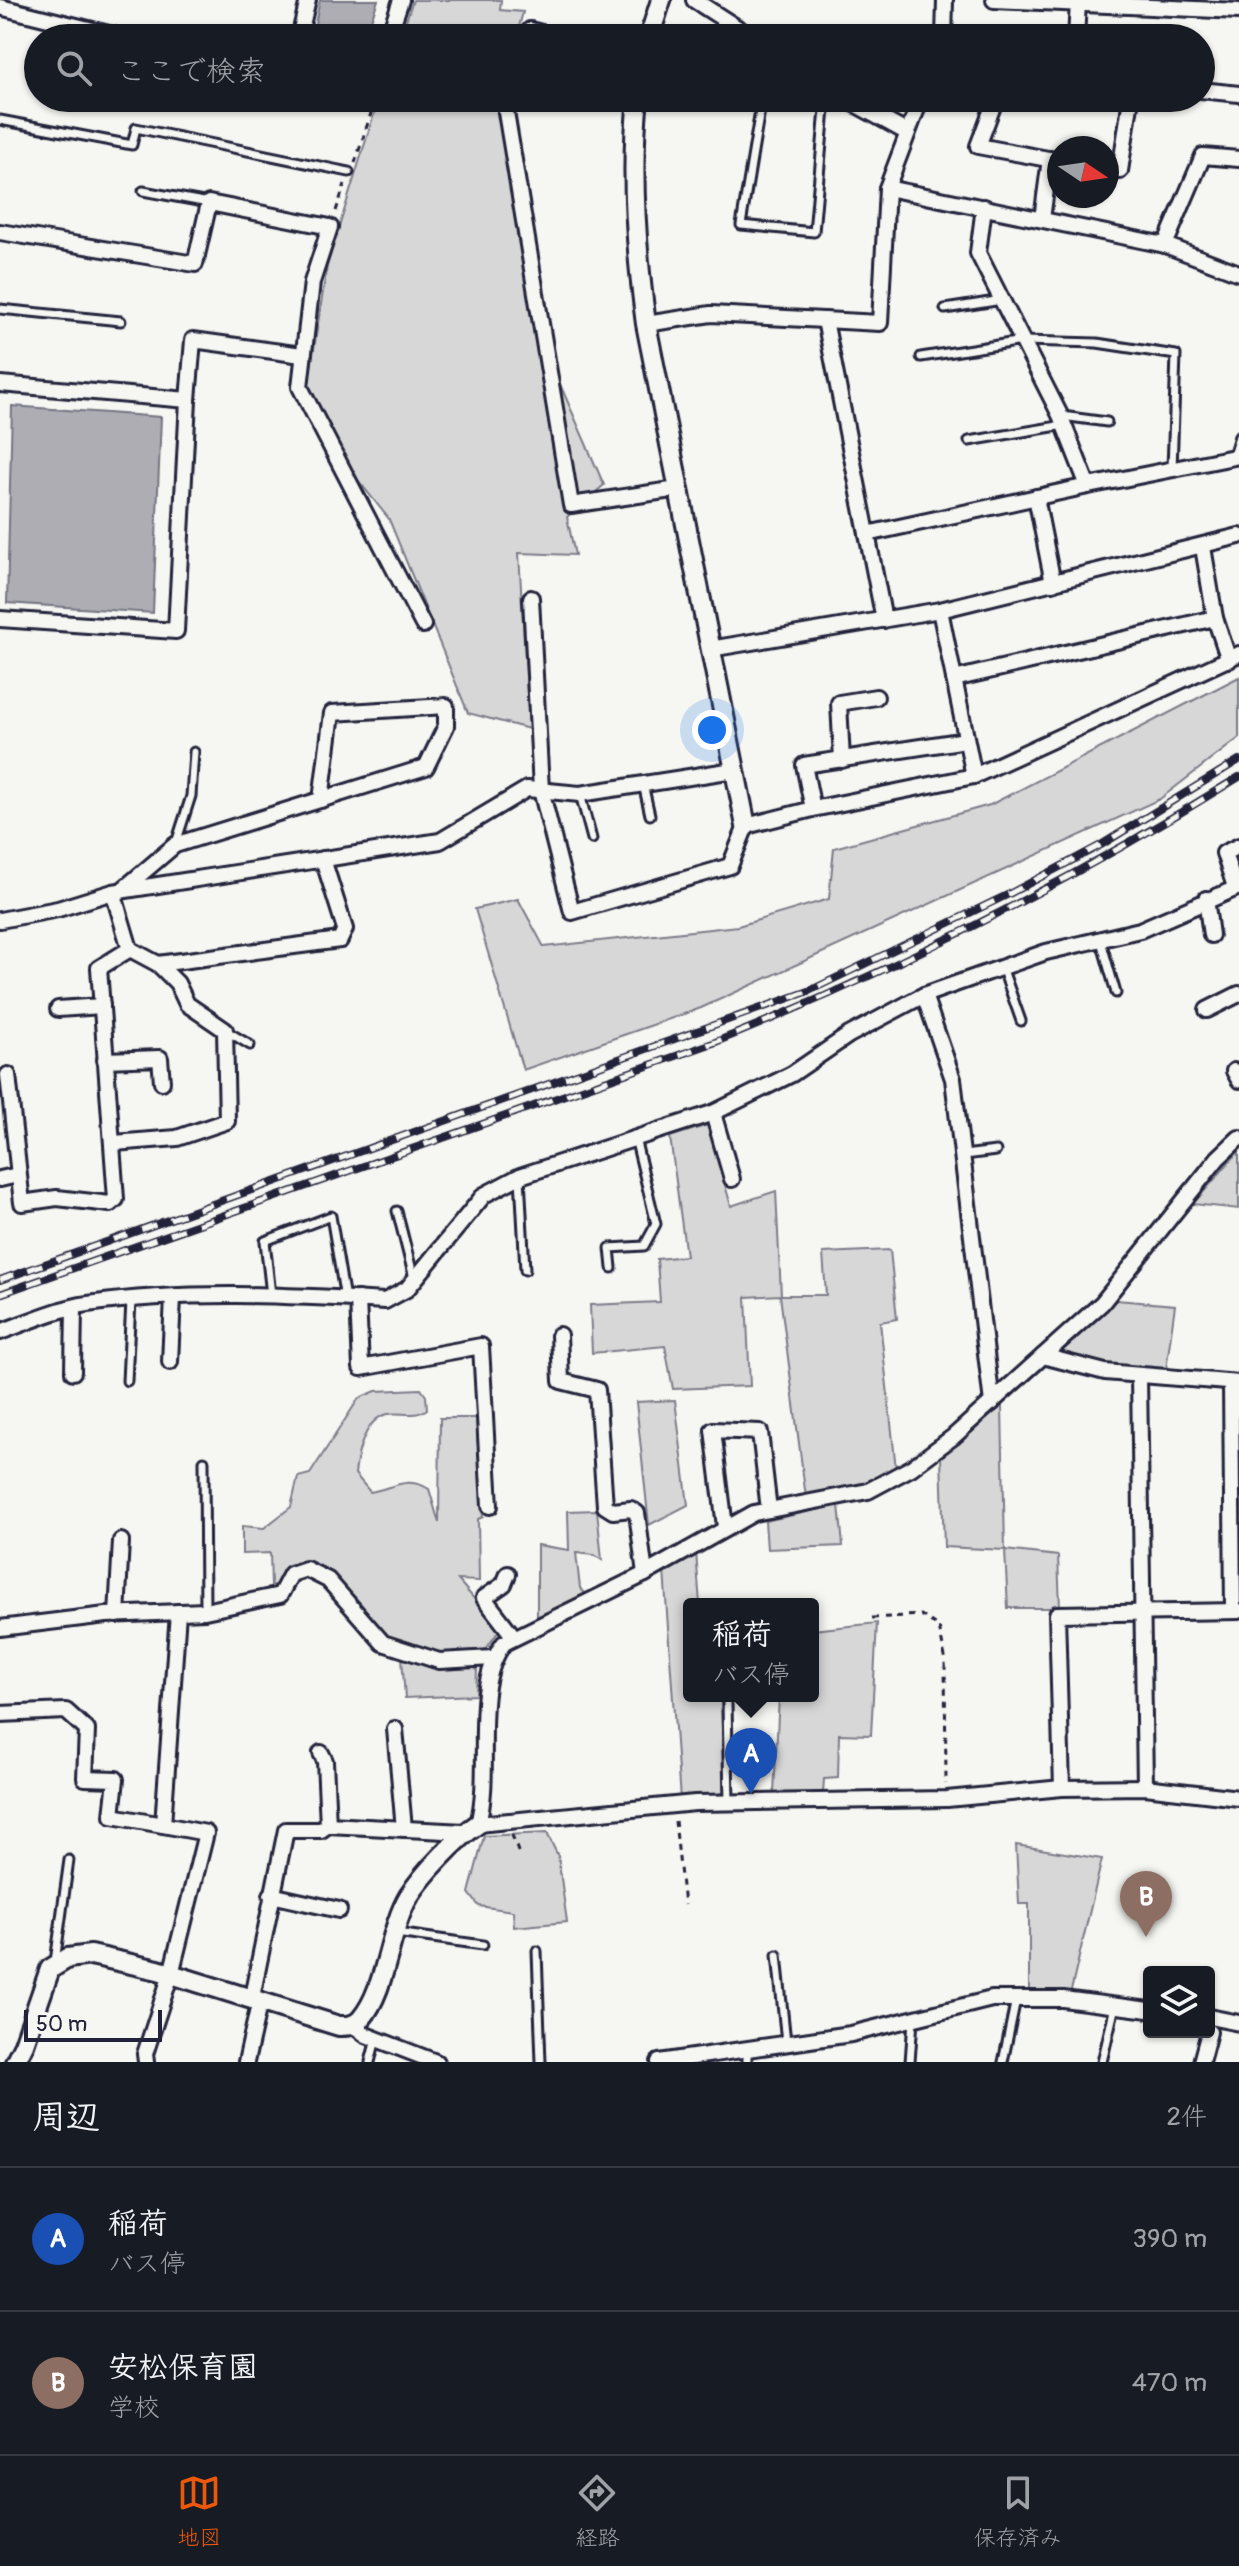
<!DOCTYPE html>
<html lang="ja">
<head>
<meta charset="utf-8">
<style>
	body { margin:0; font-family:Pangolin,"Klee One",sans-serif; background:#20242c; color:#f1f3f6 }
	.controls { position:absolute; right:24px; bottom:24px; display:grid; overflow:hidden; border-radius:8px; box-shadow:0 2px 6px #0004 }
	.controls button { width:72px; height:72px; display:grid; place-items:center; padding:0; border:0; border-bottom:2px solid #363941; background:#171b24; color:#f1f3f6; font:40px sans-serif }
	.compass { position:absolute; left:1047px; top:136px; width:72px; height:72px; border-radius:50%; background:#171b24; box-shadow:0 2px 6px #0004; rotate:103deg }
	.scale { position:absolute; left:24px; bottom:20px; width:138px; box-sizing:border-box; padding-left:8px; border:4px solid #22223b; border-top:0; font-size:22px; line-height:28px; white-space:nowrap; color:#22223b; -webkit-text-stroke:6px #f6f6f2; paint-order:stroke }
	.you { position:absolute; left:712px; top:730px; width:28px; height:28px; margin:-20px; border:6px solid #fff; border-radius:50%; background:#1a73e8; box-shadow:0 0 0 12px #1a73e833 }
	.badge { display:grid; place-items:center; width:52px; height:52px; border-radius:50%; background:#ea580c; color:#fff; font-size:26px; font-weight:700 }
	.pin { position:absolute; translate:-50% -66px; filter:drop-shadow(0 2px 4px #0008) }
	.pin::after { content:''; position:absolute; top:42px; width:28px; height:24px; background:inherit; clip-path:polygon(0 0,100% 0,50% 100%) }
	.popup { position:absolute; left:683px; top:1598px; width:136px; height:104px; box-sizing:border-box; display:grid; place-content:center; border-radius:8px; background:#171b24; filter:drop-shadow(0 2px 6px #0005); font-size:26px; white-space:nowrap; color:#9ea1a6 }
	.popup b { font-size:30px; color:#f1f3f6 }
	.popup::after { content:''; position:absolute; left:50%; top:100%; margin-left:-16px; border:16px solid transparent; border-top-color:#171b24 }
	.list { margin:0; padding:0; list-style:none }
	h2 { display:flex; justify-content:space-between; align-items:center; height:104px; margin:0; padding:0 32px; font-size:34px }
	h2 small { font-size:26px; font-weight:400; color:#9ea1a6 }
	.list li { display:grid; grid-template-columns:52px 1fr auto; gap:24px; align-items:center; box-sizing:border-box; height:144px; padding:0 32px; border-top:2px solid #363941 }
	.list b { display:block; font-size:30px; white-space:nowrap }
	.list p { margin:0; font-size:26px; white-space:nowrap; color:#9ea1a6 }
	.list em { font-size:26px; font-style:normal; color:#9ea1a6 }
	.icon { flex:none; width:44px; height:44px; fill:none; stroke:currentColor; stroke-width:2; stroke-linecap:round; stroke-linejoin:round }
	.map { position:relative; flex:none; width:1239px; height:2062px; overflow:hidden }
	.search { position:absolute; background:#171b24; box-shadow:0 2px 6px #0004; left:24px; right:24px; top:24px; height:88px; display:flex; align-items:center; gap:20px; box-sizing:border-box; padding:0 28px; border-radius:44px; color:#9ea1a6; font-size:30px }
	.sheet { height:392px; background:#171b24 }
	nav { display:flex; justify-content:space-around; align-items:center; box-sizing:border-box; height:112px; border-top:2px solid #363941; background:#171b24; font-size:22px; color:#9ea1a6 }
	nav a { display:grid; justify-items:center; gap:4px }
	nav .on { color:#ea580c }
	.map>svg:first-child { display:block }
	.green { fill:#d7d7d7; stroke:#7c7c89; stroke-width:2 }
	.water { fill:#adadb3; stroke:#757583; stroke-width:2 }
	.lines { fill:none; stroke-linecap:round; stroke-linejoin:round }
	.service-casing { stroke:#22223b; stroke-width:13 }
	.minor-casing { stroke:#22223b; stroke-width:20 }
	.tertiary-casing { stroke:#22223b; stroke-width:24 }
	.path { stroke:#22223b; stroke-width:3; stroke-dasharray:6 6; stroke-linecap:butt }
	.service { stroke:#f6f6f2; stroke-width:7 }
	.minor { stroke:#f6f6f2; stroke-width:14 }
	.tertiary { stroke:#f6f6f2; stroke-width:18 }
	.rail-casing { stroke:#22223b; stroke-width:8 }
	.rail { stroke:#f6f6f2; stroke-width:5; stroke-dasharray:15; stroke-linecap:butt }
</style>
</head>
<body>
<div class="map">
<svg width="1239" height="2062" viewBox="0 0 1239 2062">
	<rect width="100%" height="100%" fill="#f6f6f2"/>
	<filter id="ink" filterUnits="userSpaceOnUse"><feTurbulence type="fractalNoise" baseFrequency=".0125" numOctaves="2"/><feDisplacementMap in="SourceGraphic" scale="16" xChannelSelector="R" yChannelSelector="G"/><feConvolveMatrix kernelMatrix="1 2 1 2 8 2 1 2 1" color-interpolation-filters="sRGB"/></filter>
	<g filter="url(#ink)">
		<g class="green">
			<path d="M413,0h88l-1,10 23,2 -7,26h-116z"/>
			<path d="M379,98h120l-2,10 35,212 72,165 -37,32 8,38 -56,-2 10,176 -61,-16 -79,-194 -85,-107 23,-146z"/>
			<path d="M1239,677v61l-79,61 -459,209 -178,62 -48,-161 43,-10 26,48 194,-21 91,-27 5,-51 156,-43z"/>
			<path d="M708,1125l23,81 45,-15 5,104h45l-3,-42 67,-3 7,69 -17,3 16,147 -31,14 -59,15 -26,-203 -34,2 4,89 -77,3 -8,-43 -73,7 -2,-48 70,-3 -3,-43 29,-3 -16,-119z"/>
			<path d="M1239,1151v58l-46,-5z"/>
			<path d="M1116,1300l59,5 -9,65 -55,-2 -48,-12v-7z"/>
			<path d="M421,1389l5,7 1,13c-11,9 -25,3 -39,5 -23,4 -31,40 -33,60l15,18c23,-4 38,-17 59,-3l10,34 1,-105h36l7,99 -5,2 1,62 -21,-1 42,49 -19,27c-33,1 -72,-2 -101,-22 -31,-21 -39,-76 -88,-69l-15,20h-6l-1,-32 -28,1v-28l22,2 27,-21 7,-30 12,-3 49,-76 17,-7z"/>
			<path d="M675,1400l13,105 -39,20 -13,-123z"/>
			<path d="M1002,1406l3,144 53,6 2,52h-52l-3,-58 -61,-3 -3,-90z"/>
			<path d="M839,1505l4,41 -76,3 -2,-28z"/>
			<path d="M597,1510l5,50 -8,-5 -18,-2 4,35 8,8 -51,21v-72l32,5 -1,-39z"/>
			<path d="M696,1552l4,52h-11v92h32l3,97 -44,7 -16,-230z"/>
			<path d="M877,1623l-6,112 -32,-1 -1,44 -14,1 -1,15 -49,-1 5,-97h34v-66z"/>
			<path d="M402,1657l29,8h41l5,5 -1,25 -71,3z"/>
			<path d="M547,1833l11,23 9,66 -53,5 -1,-16 -34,-5 -10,-13 15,-57z"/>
			<path d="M1016,1845l86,14 -31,132 -42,2v-89h-10z"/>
		</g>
		<g class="water">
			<path d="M320,0h58l-13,38h-53z"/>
			<path d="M12,406l149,11 -8,196 -146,-10z"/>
		</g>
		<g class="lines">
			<g class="service-casing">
				<g id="service">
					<path d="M762,98l-21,127 73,7 12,-134"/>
					<path d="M0,120l132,25 4,-17 213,44"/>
					<path d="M143,191l66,12"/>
					<path d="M0,309l121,12"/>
					<path d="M945,309l57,-9"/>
					<path d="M921,357l102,-16 74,2 79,12 -4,114"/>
					<path d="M1062,416l45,6"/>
					<path d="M969,441l95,-16"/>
					<path d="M1233,456l6,-20"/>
					<path d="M643,784l7,31"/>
					<path d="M580,794l12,45"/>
					<path d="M176,843l15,-47 3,-44"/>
					<path d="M1101,941l15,52"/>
					<path d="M1002,967l19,54"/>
					<path d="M225,1030l25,15"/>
					<path d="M964,1155l32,-4"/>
					<path d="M520,1177l5,93"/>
					<path d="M397,1211l17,67"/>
					<path d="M612,1268l-2,-20 34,-2 12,-22 -21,-86"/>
					<path d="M271,1295l-6,-54 66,-25 14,83"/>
					<path d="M127,1381l4,-80"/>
					<path d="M204,1461l1,150"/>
					<path d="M727,1703l2,99"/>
					<path d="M396,1933l87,12"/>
					<path d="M537,1951l4,111"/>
					<path d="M777,1955l9,87"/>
					<path d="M55,1962l14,-102"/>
					<path d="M747,2049v13"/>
					<path d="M370,2062l6,-23"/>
					<path d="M910,2062l3,-42"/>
					<path d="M1003,2062l13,-63"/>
					<path d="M1102,2062l13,-56"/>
				</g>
			</g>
			<g class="minor-casing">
				<g id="minor">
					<path d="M694,0l59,38"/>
					<path d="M994,0l245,11"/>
					<path d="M0,7l125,31"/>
					<path d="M299,38l9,-38"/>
					<path d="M388,38l13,-38"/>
					<path d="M528,38l2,-8 30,8"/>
					<path d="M944,38l1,-38"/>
					<path d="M1076,38l2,-35"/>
					<path d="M1201,90l38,4"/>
					<path d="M510,98l-4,14 65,393 107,-16"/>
					<path d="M844,98l62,34"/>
					<path d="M996,98l-18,48 81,15"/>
					<path d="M1107,169l13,2 11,-73"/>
					<path d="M887,188l278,57 74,28"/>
					<path d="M984,207l-6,46 82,162 28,71 151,-30"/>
					<path d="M1042,219l8,-60"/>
					<path d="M0,232l195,32 14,-61 121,24 -18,55 -12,105 123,238"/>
					<path d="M1165,245l38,-89 36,3"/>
					<path d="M825,320l59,300"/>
					<path d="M646,324l65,-10 169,9 7,-135 34,-90"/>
					<path d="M0,384l188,16 5,-60 109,15"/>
					<path d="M1036,497l17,86"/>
					<path d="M867,534l221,-48"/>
					<path d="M1203,547l12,71 14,42"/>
					<path d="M531,598l10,192 31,122 158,-46 16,-40 67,-17 -9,-44 162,-25"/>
					<path d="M940,610l34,166"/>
					<path d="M0,619l176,12 12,-231"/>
					<path d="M710,649l230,-39 299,-74"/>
					<path d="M954,679l261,-61"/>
					<path d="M842,760l-3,-57 37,-6"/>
					<path d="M813,809l161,-33 265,-122"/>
					<path d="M1235,887l-11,-34 15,-7"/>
					<path d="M121,891l54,-46 251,-78 20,-41v-20l-114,7 -11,87"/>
					<path d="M113,892l17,57 28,15 19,19 10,21 38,26 2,91 -50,17 -63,5"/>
					<path d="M1206,899l5,36"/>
					<path d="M0,920l58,-11 55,-17 327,-51 87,-52 53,5 154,-24"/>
					<path d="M158,964l182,-24 5,-11 -22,-70"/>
					<path d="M924,995l29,84 39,324"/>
					<path d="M58,1009l44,-3"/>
					<path d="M1207,1010l32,-16"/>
					<path d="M105,1060l55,-2 2,24"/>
					<path d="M1234,1071l5,9"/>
					<path d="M8,1075l14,128 35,-5 53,6 6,-5 -17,-231 31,-19"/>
					<path d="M713,1113l19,66"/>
					<path d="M1239,1138l-21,20 -116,145 -149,134 -42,31 -43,23 -114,22 -109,61 -141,69c-34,45 -11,126 -26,181l217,-21 252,-4 115,-11 83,-1 94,11"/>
					<path d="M0,1179l18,-4"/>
					<path d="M358,1299l3,69 120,-22 9,160"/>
					<path d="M0,1332c28,-10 59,-24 88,-28 99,-14 198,-9 297,-3l22,-12 77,-94 36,-19 193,-63 79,-39 57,-39 75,-40 122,-43 94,-22 99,-43"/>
					<path d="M559,1335l2,46 36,9 8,116 8,5 18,-2 6,4 8,61"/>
					<path d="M1043,1356l62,16 134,11"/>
					<path d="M170,1362l3,-65"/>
					<path d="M73,1372l1,-65"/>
					<path d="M1139,1376l6,411"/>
					<path d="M1231,1383l2,228"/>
					<path d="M725,1527l-12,-97 47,2 9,78"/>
					<path d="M508,1574l-4,10 -20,14 30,39"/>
					<path d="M117,1615l4,-74"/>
					<path d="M0,1628l106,-13 99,-4 75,-16 11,-21 15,-5 22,11 55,63 56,18 54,-3"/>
					<path d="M0,1714l66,-3 21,19 -2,48 31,1 -4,37 51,9"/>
					<path d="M395,1729l9,100"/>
					<path d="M321,1753l4,8 3,64 137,7"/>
					<path d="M1062,1788l-5,-174 182,-3"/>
					<path d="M271,1895l68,15"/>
					<path d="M252,1997l34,-167h35l7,-5"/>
					<path d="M1209,2017l30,6"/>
					<path d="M353,2025l13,10 70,27"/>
					<path d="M146,2062l-1,-8 26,-80 35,-141 -43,-8 15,-213"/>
					<path d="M246,2062l14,-62"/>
					<path d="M659,2062l192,-28 141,-35h71l86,11"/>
					<path d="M1201,2062l8,-30"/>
				</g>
			</g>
			<g class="tertiary-casing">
				<g id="tertiary">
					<path d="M649,38l12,-38"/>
					<path d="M638,98c-8,75 -2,152 8,226l100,502"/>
					<path d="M15,2062l9,-18 26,-75 18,-11 23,-3 67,15 181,56c9,0 16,0 22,-7 26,-30 27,-88 48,-123 14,-22 48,-58 69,-72"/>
				</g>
			</g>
			<g class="path">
				<path d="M355,163l18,-56 -4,-9"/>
				<path d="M336,211l9,-27"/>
				<path d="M872,1618l49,-3 18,12 6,30 1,127"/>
				<path d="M675,1821l9,84"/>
				<path d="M512,1835l8,22"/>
			</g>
			<use href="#service" class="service"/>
			<use href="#minor" class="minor"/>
			<use href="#tertiary" class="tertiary"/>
			<g class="rail-casing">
				<g id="rail">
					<path d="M0,1280l809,-289 200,-97 92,-49 138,-85"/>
					<path d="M0,1294l713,-251c183,-73 359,-162 526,-266"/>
				</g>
			</g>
			<use href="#rail" class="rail"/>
		</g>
	</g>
</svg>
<div class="controls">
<button><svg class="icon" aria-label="layers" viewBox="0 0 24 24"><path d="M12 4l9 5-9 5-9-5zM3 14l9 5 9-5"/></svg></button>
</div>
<svg class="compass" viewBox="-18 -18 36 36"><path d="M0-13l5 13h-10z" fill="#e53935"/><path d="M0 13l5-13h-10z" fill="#9ea1a6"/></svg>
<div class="scale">50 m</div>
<div class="you"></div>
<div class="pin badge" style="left:751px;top:1794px;background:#1a4fb4">A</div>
<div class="popup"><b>稲荷</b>バス停</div>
<div class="pin badge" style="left:1146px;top:1937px;background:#8d6e63">B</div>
<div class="search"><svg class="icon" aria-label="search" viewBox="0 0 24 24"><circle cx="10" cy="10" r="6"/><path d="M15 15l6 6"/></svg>ここで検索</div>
</div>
<section class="sheet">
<h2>周辺<small>2件</small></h2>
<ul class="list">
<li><span class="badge" style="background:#1a4fb4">A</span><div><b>稲荷</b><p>バス停</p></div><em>390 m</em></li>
<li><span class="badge" style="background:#8d6e63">B</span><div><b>安松保育園</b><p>学校</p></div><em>470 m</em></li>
</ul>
</section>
<nav>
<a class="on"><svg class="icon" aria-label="map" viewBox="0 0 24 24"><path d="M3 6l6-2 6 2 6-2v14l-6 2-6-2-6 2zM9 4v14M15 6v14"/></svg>地図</a>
<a><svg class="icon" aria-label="directions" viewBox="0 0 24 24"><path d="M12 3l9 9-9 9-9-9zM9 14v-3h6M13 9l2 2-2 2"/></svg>経路</a>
<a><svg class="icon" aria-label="saved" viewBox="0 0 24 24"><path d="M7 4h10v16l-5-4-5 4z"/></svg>保存済み</a>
</nav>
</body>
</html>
